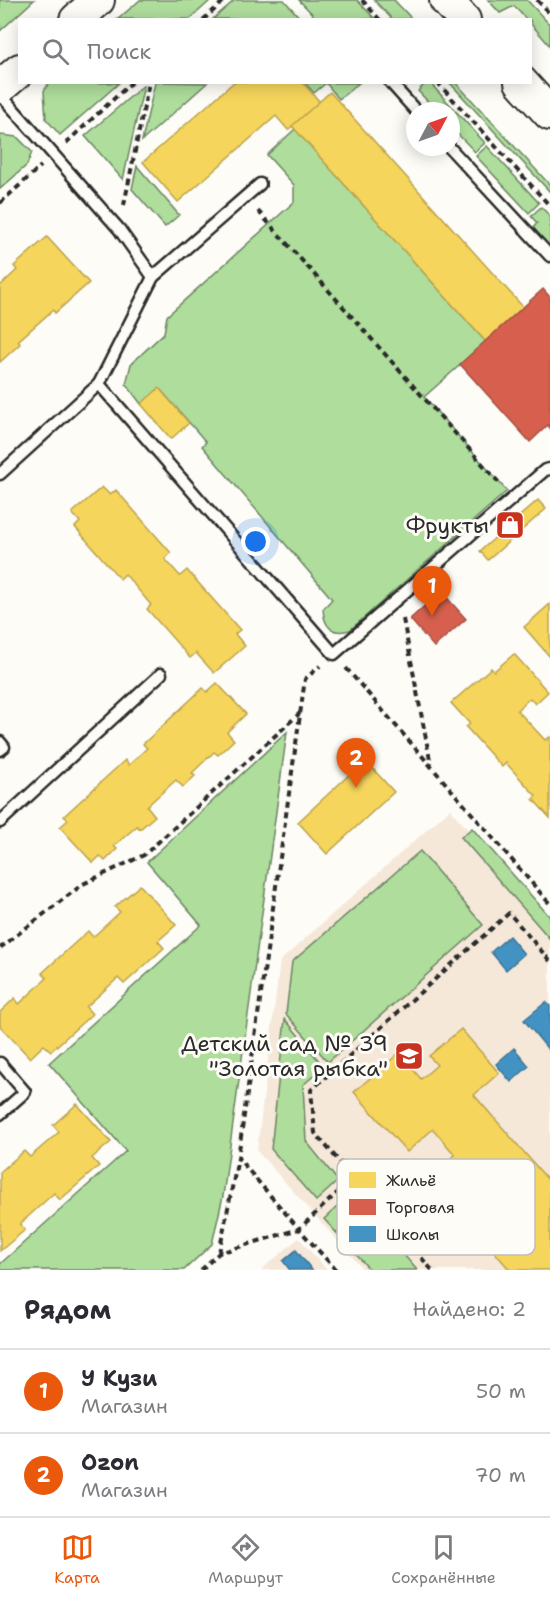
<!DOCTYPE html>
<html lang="ru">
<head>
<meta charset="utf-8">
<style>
	body { margin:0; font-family:"Shantell Sans",sans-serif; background:#f2f2f3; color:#2b2b33 }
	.compass { position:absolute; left:406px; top:102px; width:54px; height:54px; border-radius:50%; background:#fff; box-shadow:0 3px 15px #0003; rotate:49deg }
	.you { position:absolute; left:256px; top:542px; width:21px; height:21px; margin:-15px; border:4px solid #fff; border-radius:50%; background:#1a73e8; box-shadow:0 0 0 9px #1a73e833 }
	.badge { display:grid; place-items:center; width:39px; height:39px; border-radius:50%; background:#ea580c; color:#fff; font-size:20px; font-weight:700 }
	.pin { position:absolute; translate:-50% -50px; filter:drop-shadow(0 2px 3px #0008) }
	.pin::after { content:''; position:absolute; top:32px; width:21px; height:18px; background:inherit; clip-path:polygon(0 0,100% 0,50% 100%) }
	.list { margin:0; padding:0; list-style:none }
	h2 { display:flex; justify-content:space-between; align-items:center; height:78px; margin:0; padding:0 24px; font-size:26px }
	h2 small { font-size:20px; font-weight:400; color:#7c7c81 }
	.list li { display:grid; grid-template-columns:39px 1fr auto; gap:18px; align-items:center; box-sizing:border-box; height:84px; padding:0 24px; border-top:2px solid #e1e1e2 }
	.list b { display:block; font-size:22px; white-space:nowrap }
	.list p { margin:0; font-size:20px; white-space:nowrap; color:#7c7c81 }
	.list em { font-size:20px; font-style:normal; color:#7c7c81 }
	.icon { flex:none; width:33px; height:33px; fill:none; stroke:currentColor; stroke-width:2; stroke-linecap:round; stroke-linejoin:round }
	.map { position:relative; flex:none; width:550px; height:1270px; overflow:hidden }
	.search { position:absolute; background:#fff; box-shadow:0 3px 15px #0003; left:18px; right:18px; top:18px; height:66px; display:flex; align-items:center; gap:15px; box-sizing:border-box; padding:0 21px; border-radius:0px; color:#7c7c81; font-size:22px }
	.sheet { height:246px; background:#fff }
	nav { display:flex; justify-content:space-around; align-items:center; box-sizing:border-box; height:84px; border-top:2px solid #e1e1e2; background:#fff; font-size:16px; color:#7c7c81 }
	nav a { display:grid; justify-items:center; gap:3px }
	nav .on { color:#ea580c }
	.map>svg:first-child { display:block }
	.built { fill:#f5e8d9 }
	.green { fill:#aedd9c; stroke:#6c8464; stroke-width:1.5 }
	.homes { fill:#f6d55c; stroke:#b9a24d; stroke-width:1.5 }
	.shops { fill:#d6604d; stroke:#a35043; stroke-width:1.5 }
	.schools { fill:#4393c3; stroke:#3c7495; stroke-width:1.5 }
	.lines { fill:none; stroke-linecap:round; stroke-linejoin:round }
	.service-casing { stroke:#2b2b2b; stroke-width:15 }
	.secondary-casing { stroke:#2b2b2b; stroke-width:36 }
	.path { stroke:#2b2b2b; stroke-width:4; stroke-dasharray:6 4.5; stroke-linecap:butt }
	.service { stroke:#fdfcf7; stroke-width:10 }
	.secondary { stroke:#fdfcf7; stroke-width:32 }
	.labels { text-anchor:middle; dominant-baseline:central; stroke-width:6; stroke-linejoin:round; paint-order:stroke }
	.poi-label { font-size:22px; fill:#2b2b2b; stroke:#fdfcf7; text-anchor:end }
	.key { fill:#fdfcf7; stroke:#bebdba; stroke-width:1.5 }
	.key-label { font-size:16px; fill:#2b2b2b }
</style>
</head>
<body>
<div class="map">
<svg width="550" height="1270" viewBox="0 0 550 1270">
	<rect width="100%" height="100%" fill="#fdfcf7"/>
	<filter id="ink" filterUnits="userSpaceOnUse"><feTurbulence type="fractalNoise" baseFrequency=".0167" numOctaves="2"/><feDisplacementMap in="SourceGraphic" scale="12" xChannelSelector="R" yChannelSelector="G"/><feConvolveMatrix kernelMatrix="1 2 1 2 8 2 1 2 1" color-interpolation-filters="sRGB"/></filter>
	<g filter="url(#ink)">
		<g class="built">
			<path d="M450,809l100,114v347h-186l-107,-119 23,-190z"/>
			<path d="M299,1238l28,32h-66z"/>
		</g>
		<g class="green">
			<path d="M0,0h34l-34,31z"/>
			<path d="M140,0h71l-21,19h-72z"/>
			<path d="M235,0h49l17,19h-88z"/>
			<path d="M299,0h58l18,19h-58z"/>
			<path d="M374,0h20l18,19h-20z"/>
			<path d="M488,0h39l23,25v21l-19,-22 -1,-4 -4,-1 -12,-13 -14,7z"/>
			<path d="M155,82l52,1 -65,58 13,-58z"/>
			<path d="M49,83v-1l70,1 -59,52 -14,-16 -2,-28z"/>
			<path d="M305,83h54l-20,16 -13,-16 -12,10z"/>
			<path d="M420,83h10l55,60 -10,9 -24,-25v-16h-14l-19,-20 5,-5z"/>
			<path d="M450,83h6l94,102v7z"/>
			<path d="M144,85l-21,95 -38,-44z"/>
			<path d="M295,129l191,213 -62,55 83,94 -157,139c-18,5 -26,-3 -27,-21l9,-10 -130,-153 4,-4 -46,-53 -19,15 -15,-20 5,-20 33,-31 3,-17 127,-114v-17l-27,-30z"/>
			<path d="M0,135l17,2 15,15 -5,13 -27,24z"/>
			<path d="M487,146l52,57 -10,10 -53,-57z"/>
			<path d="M137,166l42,49 -14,12 -33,-38z"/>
			<path d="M541,207l9,9v31l-17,-19 4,-5 -6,-7z"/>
			<path d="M287,732l-64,464 -11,48 -28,26h-184v-6l126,-113 -77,-88 152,-138 -54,-63z"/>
			<path d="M472,828l78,89v22l-89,-102z"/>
			<path d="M420,851l63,74 -155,137 -42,-48 6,-52z"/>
			<path d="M285,1019l39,48 -21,18 3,56 32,40 -22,20 -45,-52z"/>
			<path d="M351,1194l66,76h-47l-46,-51z"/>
		</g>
		<g class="homes">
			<path d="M234,82h68l18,20 -32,28 -12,-14 -98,86 -35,-40z"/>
			<path d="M330,92l193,215 -37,35 -194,-216z"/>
			<path d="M47,237l42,46 -34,30 -2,-3 -35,31 2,3 -20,18v-76l17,-16 -3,-4z"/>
			<path d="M159,388l30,35 -18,16 -30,-35z"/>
			<path d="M102,487l8,8 6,-5 55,63 -6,6 15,17 7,-6 53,60 -5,4 10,12 -31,27 -18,-20 -6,5 -43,-49 4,-4 -26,-31 -5,5 -45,-52 5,-5 -8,-9z"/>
			<path d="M538,500l8,9 -58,51 -8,-9z"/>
			<path d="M550,604v53l-26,-30z"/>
			<path d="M514,654l34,38 -13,12 -5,-6 -13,12 28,30 5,-3v81l-17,-19 3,-3 -30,-33 -4,4 -36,-40 4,-3 -19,-21 40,-35 3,3z"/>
			<path d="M217,683l29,31 -19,18 7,8 -16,15 -4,-3 -22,21 3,3 -12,11 -7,-7 -29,26 8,10 -15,13 -3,-3 -23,20 3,3 -12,12 -5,-5 -7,7 -33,-36 8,-7 -4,-4 61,-56 4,5 18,-17 -4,-4 60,-56 4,4z"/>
			<path d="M365,760l29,32 -67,62 -29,-32z"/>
			<path d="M140,885l36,40 -18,16 6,7 -40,36 -6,-6 -32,29 6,7 -41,37 -7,-6 -14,13 -30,-32v-14l15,-14 4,6 28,-26 -5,-5 46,-42 5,6 27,-25 -5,-5z"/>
			<path d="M461,1029l38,44 -25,22 76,87v88h-40l-26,-30 26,-22 -20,-24 -27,24 -35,-40 27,-23 -22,-26 -26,23 -53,-60 45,-39 22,26 16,-14 -8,-9z"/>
			<path d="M77,1104l34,38 -19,16 7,8 -39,34 -6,-7 -34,31 5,6 -25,21v-79l24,-21 6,6 29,-25 -6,-7z"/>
		</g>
		<g class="shops">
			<path d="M543,289l7,8v131l-2,-3 -18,17 -70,-78z"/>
			<path d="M441,591l25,28 -32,28 -24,-28z"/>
		</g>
		<g class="schools">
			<path d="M509,936l15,18 -18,16 -15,-18z"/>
			<path d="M546,1002l4,4v46l-26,-32z"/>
			<path d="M514,1048l15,18 -18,16 -15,-18z"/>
			<path d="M296,1250l16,20h-22l-7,-9z"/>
		</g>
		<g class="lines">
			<g class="service-casing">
				<g id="service">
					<path d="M390,82l26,29"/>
					<path d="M0,94l119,135 34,48"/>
					<path d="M449,147l101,109"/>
					<path d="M260,184l-107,93 -54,107 235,270 211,-184 5,-1"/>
					<path d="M0,474l99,-90"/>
					<path d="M0,742l4,5 -4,3"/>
					<path d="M0,822l161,-148"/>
					<path d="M0,1063l25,29 -25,22"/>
				</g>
			</g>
			<g class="secondary-casing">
				<g id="secondary">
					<path d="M446,0l18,20"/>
					<path d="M76,20l22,-20"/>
					<path d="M521,82l29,32"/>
					<path d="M0,87l20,-17"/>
				</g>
			</g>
			<g class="path">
				<path d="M362,0l18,20"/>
				<path d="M537,0l13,14"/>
				<path d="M203,20l22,-20"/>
				<path d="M437,82l113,124"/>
				<path d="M66,143l66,-61"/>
				<path d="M0,203l41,-37"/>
				<path d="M124,205l25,-123"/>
				<path d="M258,211l244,275"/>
				<path d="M403,619l28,146"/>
				<path d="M346,668l204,236"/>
				<path d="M0,948l83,-64 61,-29 156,-142"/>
				<path d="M219,1253l19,-95"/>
				<path d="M201,1270l18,-17 80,-24 -61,-71 67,-479 15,-13"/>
				<path d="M336,1270l-37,-41 54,-51"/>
				<path d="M432,1270l-117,-137 -4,-43 198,-177 41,48"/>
			</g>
			<use href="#service" class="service"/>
			<use href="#secondary" class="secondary"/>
		</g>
	</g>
	<defs>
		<g id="shop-square" transform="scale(1.5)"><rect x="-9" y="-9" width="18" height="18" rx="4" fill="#c8321e" stroke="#fdfcf7"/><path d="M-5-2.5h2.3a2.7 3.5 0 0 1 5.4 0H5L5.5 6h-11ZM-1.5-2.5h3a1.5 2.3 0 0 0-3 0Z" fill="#fff"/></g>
		<g id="school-square" transform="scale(1.5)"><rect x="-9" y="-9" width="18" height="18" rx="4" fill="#c8321e" stroke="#fdfcf7"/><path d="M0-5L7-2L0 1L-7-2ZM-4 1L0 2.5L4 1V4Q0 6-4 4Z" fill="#fff"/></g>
	</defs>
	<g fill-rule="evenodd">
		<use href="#shop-square" x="510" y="525"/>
		<use href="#school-square" x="409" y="1056"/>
	</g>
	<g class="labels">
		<g class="poi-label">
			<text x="489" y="525">Фрукты</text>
			<text x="388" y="1043">Детский сад № 39<tspan x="388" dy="25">"Золотая рыбка"</tspan></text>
		</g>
	</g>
	<rect x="337" y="1159" width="198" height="96" rx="9" class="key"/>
	<rect x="349" y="1172" width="27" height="16" fill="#f6d55c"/>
	<rect x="349" y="1199" width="27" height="16" fill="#d6604d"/>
	<rect x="349" y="1226" width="27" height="16" fill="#4393c3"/>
	<g class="key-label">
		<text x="386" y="1186">Жильё</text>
		<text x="386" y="1213">Торговля</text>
		<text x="386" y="1240">Школы</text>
	</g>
</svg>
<svg class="compass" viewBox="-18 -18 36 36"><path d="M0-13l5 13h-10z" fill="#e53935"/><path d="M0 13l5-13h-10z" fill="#7c7c81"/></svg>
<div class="you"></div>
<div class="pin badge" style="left:432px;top:616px">1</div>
<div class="pin badge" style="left:356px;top:788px">2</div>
<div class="search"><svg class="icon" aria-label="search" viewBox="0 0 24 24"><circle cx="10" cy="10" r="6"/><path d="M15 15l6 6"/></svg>Поиск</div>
</div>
<section class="sheet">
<h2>Рядом<small>Найдено: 2</small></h2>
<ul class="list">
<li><span class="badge">1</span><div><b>У Кузи</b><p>Магазин</p></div><em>50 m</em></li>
<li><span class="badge">2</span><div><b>Ozon</b><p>Магазин</p></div><em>70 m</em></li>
</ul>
</section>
<nav>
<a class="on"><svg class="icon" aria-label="map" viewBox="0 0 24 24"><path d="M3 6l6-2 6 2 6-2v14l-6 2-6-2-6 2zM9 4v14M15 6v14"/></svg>Карта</a>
<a><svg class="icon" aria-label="directions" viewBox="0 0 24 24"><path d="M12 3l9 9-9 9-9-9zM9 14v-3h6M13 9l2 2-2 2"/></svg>Маршрут</a>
<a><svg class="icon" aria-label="saved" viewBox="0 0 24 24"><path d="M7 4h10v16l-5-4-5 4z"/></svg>Сохранённые</a>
</nav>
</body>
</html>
